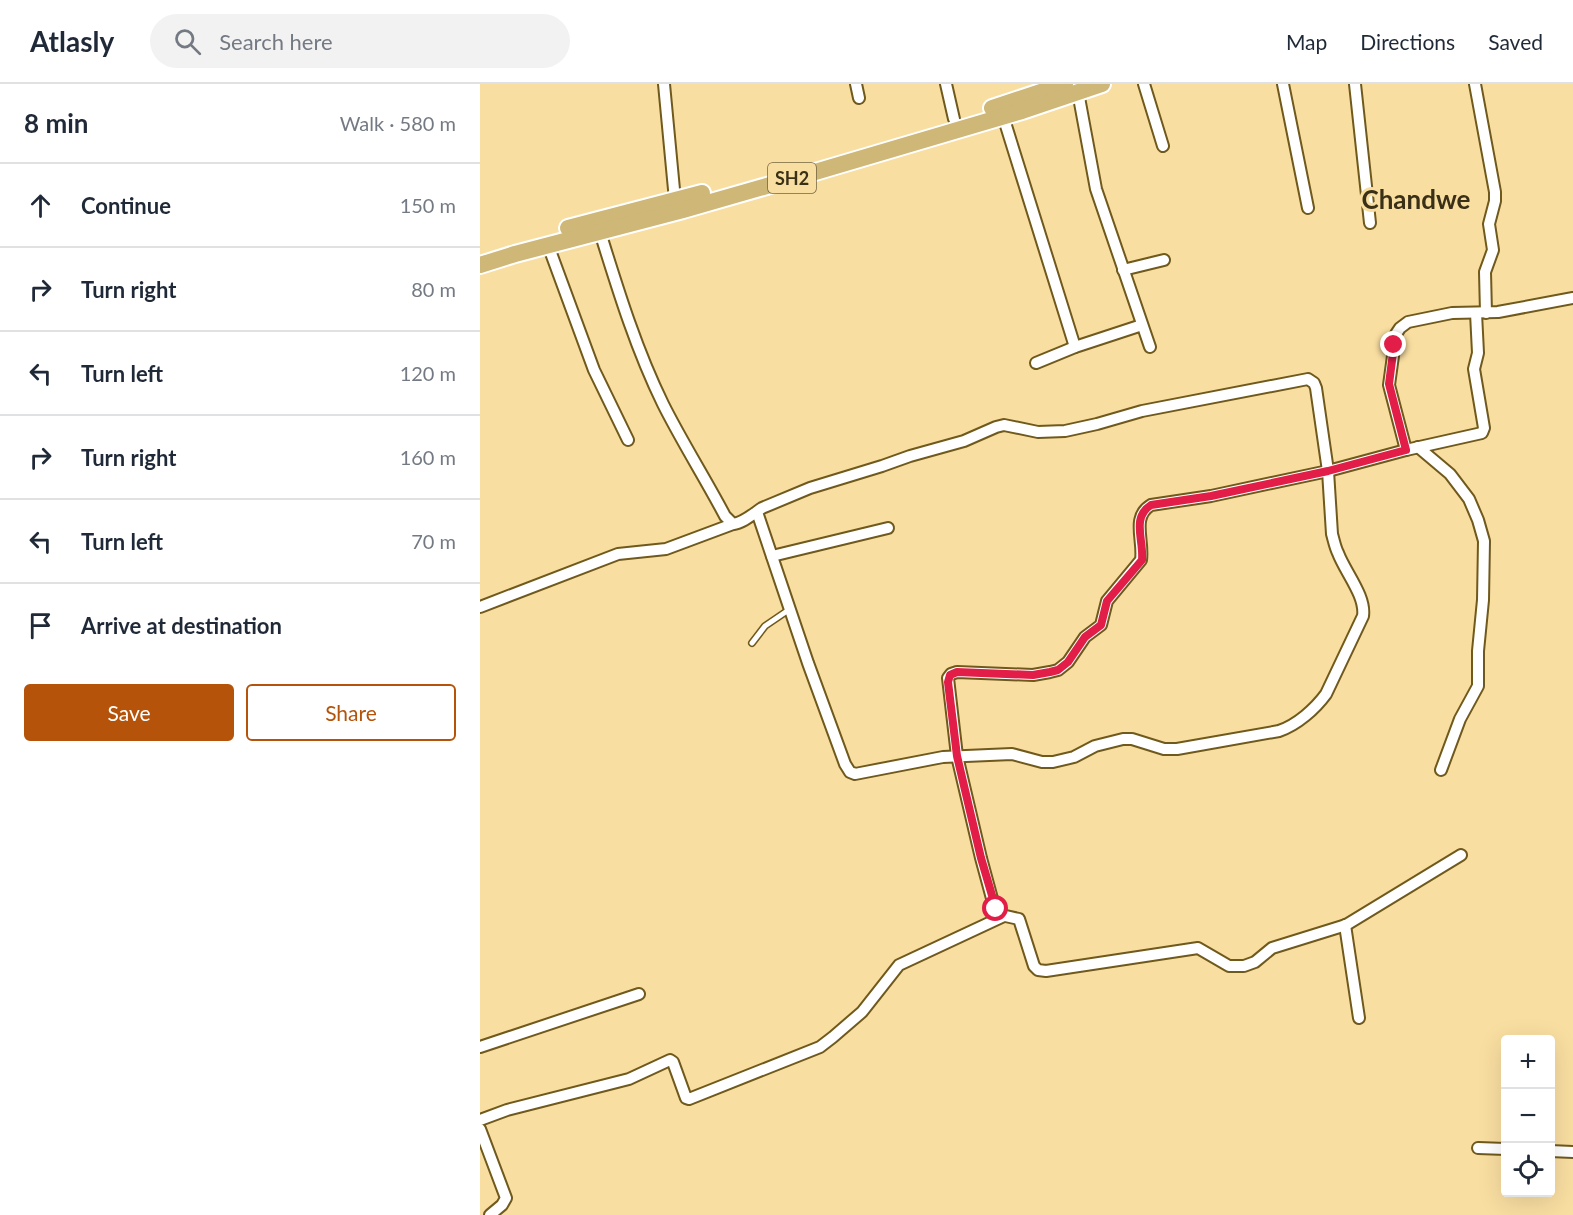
<!DOCTYPE html>
<html lang="en">
<head>
<meta charset="utf-8">
<style>
	body { margin:0; font-family:Lato,sans-serif; background:#f2f2f3; color:#1f2937 }
	.controls { position:absolute; right:18px; bottom:18px; display:grid; overflow:hidden; border-radius:6px; box-shadow:0 6px 24px #0002 }
	.controls button { width:54px; height:54px; display:grid; place-items:center; padding:0; border:0; border-bottom:2px solid #e0e1e3; background:#fff; color:#1f2937; font:30px sans-serif }
	.stop { position:absolute; width:18px; height:18px; margin:-14px; border:4px solid #e11d48; border-radius:50%; background:#fff }
	.stop.end { background:#e11d48; border-color:#fff; box-shadow:0 2px 6px #0008 }
	.list { margin:0; padding:0; list-style:none }
	h2 { display:flex; justify-content:space-between; align-items:center; height:78px; margin:0; padding:0 24px; font-size:26px }
	h2 small { font-size:20px; font-weight:400; color:#747a83 }
	.list li { display:grid; grid-template-columns:39px 1fr auto; gap:18px; align-items:center; box-sizing:border-box; height:84px; padding:0 24px; border-top:2px solid #e0e1e3 }
	.list b { display:block; font-size:22px; white-space:nowrap }
	.list em { font-size:20px; font-style:normal; color:#747a83 }
	.actions { display:flex; gap:12px; padding:18px 24px }
	.actions a { flex:1; padding:14px 0; border:2px solid #b45309; border-radius:6px; text-align:center; font-size:21px; color:#b45309 }
	.actions .main { background:#b45309; color:#fff }
	.icon { flex:none; width:33px; height:33px; fill:none; stroke:currentColor; stroke-width:2; stroke-linecap:round; stroke-linejoin:round }
	.map { position:relative; flex:none; width:1093px; height:1131px; overflow:hidden }
	header { display:flex; align-items:center; gap:36px; box-sizing:border-box; height:84px; padding:0 30px; background:#fff; border-bottom:2px solid #e0e1e3 }
	header strong { font-size:28px }
	nav { display:flex; gap:33px; margin-inline-start:auto; font-size:21px }
	.search { width:420px; height:54px; background:#f2f2f3; display:flex; align-items:center; gap:15px; box-sizing:border-box; padding:0 21px; border-radius:33px; color:#747a83; font-size:22px }
	main { display:flex }
	aside { flex:1; background:#fff }
	.map>svg:first-child { display:block }
	.lines { fill:none; stroke-linecap:round; stroke-linejoin:round }
	.lane-casing { stroke:#70591c; stroke-width:8 }
	.street-casing { stroke:#70591c; stroke-width:14 }
	.primary-casing { stroke:#fff; stroke-width:20 }
	.lane { stroke:#fff; stroke-width:5 }
	.street { stroke:#fff; stroke-width:10 }
	.primary { stroke:#ceb777; stroke-width:16 }
	.route { stroke:#e11d48; stroke-width:8 }
	.labels { text-anchor:middle; dominant-baseline:central; stroke-width:6; stroke-linejoin:round; paint-order:stroke }
	.shield { fill:#f9dea1; stroke:#736440; stroke-width:1.5 }
	.shield-label { font-size:18px; font-weight:bold; fill:#3a2f17 }
	.district-label { font-size:26px; font-weight:bold; fill:#3a2f17; stroke:#f9dea1 }
</style>
</head>
<body>
<header>
<strong>Atlasly</strong>
<div class="search"><svg class="icon" aria-label="search" viewBox="0 0 24 24"><circle cx="10" cy="10" r="6"/><path d="M15 15l6 6"/></svg>Search here</div>
<nav><a>Map</a><a>Directions</a><a>Saved</a></nav>
</header>
<main>
<aside>
<h2>8 min<small>Walk · 580 m</small></h2>
<ul class="list">
<li><svg class="icon" aria-label="ahead" viewBox="0 0 24 24"><path d="M12 20V5M6 11l6-6 6 6"/></svg><div><b>Continue</b></div><em>150 m</em></li>
<li><svg class="icon" aria-label="right" viewBox="0 0 24 24"><path d="M7 20v-9h11M14 6l5 5-5 5"/></svg><div><b>Turn right</b></div><em>80 m</em></li>
<li><svg class="icon" aria-label="left" viewBox="0 0 24 24"><path d="M17 20v-9H6M10 6l-5 5 5 5"/></svg><div><b>Turn left</b></div><em>120 m</em></li>
<li><svg class="icon" aria-label="right" viewBox="0 0 24 24"><path d="M7 20v-9h11M14 6l5 5-5 5"/></svg><div><b>Turn right</b></div><em>160 m</em></li>
<li><svg class="icon" aria-label="left" viewBox="0 0 24 24"><path d="M17 20v-9H6M10 6l-5 5 5 5"/></svg><div><b>Turn left</b></div><em>70 m</em></li>
<li><svg class="icon" aria-label="arrive" viewBox="0 0 24 24"><path d="M6 21V4h12l-3 4 3 4H6"/></svg><div><b>Arrive at destination</b></div></li>
</ul>
<div class="actions"><a class="main">Save</a><a>Share</a></div>
</aside>
<div class="map">
<svg width="1093" height="1131" viewBox="0 0 1093 1131">
	<rect width="100%" height="100%" fill="#f9dea1"/>
	<g class="lines">
		<g class="lane-casing">
			<path id="lane" d="M272,559l13,-17 25,-17"/>
		</g>
		<g class="street-casing">
			<g id="street">
				<path d="M184,0l11,116"/>
				<path d="M376,0l3,14"/>
				<path d="M466,0l8,35"/>
				<path d="M664,0l19,62"/>
				<path d="M803,0l25,124"/>
				<path d="M875,0l15,139"/>
				<path d="M995,0l20,108v9l-6,23 4,26 -8,22 1,41"/>
				<path d="M598,8l18,97 54,158"/>
				<path d="M523,32l72,231"/>
				<path d="M120,148c18,58 36,117 63,172 19,38 42,74 62,112l8,8c10,-1 20,-10 29,-16l48,-20 72,-22 28,-10 54,-15 32,-14 8,-2 34,7 27,-1 32,-7 45,-13 166,-32 6,4 2,5 12,83 4,63c2,7 3,13 6,19 7,19 28,43 25,63l-37,78c-11,15 -29,31 -47,37l-102,18h-13l-32,-10h-9l-28,7 -21,11 -21,5h-11l-30,-8 -69,3 -88,17 -5,-2 -5,-8 -37,-101 -51,-151"/>
				<path d="M68,161l46,125 34,70"/>
				<path d="M643,186l41,-10"/>
				<path d="M556,279l39,-16 67,-22"/>
				<path d="M938,363l32,27 19,25 9,21 6,21 -1,59 -5,51v35l-18,33 -19,51"/>
				<path d="M926,366l-17,-65 7,-51 4,-6 8,-6 44,-9 46,-1 75,-14"/>
				<path d="M292,472l116,-28"/>
				<path d="M0,523l138,-53 48,-5 67,-25"/>
				<path d="M981,771l-115,70 -74,23 -17,14 -11,4h-15l-31,-18 -152,23 -8,-1 -4,-4 -15,-47 -18,-4 -7,-9 -13,-48 -24,-102 -9,-78 3,-4 6,-2 76,3 17,-3 8,-2 10,-8 17,-25 16,-12 6,-24 34,-41c3,-20 -10,-43 10,-55l60,-9 117,-25 78,-21 76,-17 2,-5 -10,-59 4,-16 -2,-40"/>
				<path d="M865,841l14,93"/>
				<path d="M0,963l159,-53"/>
				<path d="M0,1036l27,-10 122,-31 41,-19 3,2 13,36 3,1 131,-52 13,-10 29,-25 37,-47 105,-49"/>
				<path d="M0,1045l26,69 -4,7 -12,10"/>
				<path d="M998,1064l28,1"/>
				<path d="M1070,1067l23,1"/>
			</g>
		</g>
		<g class="primary-casing">
			<g id="primary">
				<path d="M512,24l73,-24"/>
				<path d="M88,144l134,-35"/>
				<path d="M0,181l35,-11 168,-44 122,-35 217,-64 80,-27"/>
			</g>
		</g>
		<use href="#lane" class="lane"/>
		<use href="#street" class="street"/>
		<use href="#primary" class="primary"/>
	</g>
	<g class="lines">
		<path class="route" d="M516,825l-15,-51 -24,-102 -9,-74 2,-7 7,-3 76,3 17,-3 8,-2 10,-8 17,-25 16,-12 6,-24 35,-41c2,-20 -11,-42 9,-55l60,-9 117,-25 78,-21 -17,-66 5,-39"/>
	</g>
	<g class="labels">
		<rect class="shield" x="288" y="79" width="48" height="30" rx="4.5"/>
		<g class="shield-label">
			<text x="312" y="94">SH2</text>
		</g>
		<g class="district-label">
			<text x="936" y="115">Chandwe</text>
		</g>
	</g>
</svg>
<div class="controls">
<button>+</button>
<button>−</button>
<button><svg class="icon" aria-label="locate" viewBox="0 0 24 24"><circle cx="12" cy="12" r="6"/><path d="M12 2v4M12 18v4M2 12h4M18 12h4"/></svg></button>
</div>
<div class="stop" style="left:516px;top:825px"></div>
<div class="stop end" style="left:914px;top:261px"></div>
</div>
</main>
</body>
</html>
